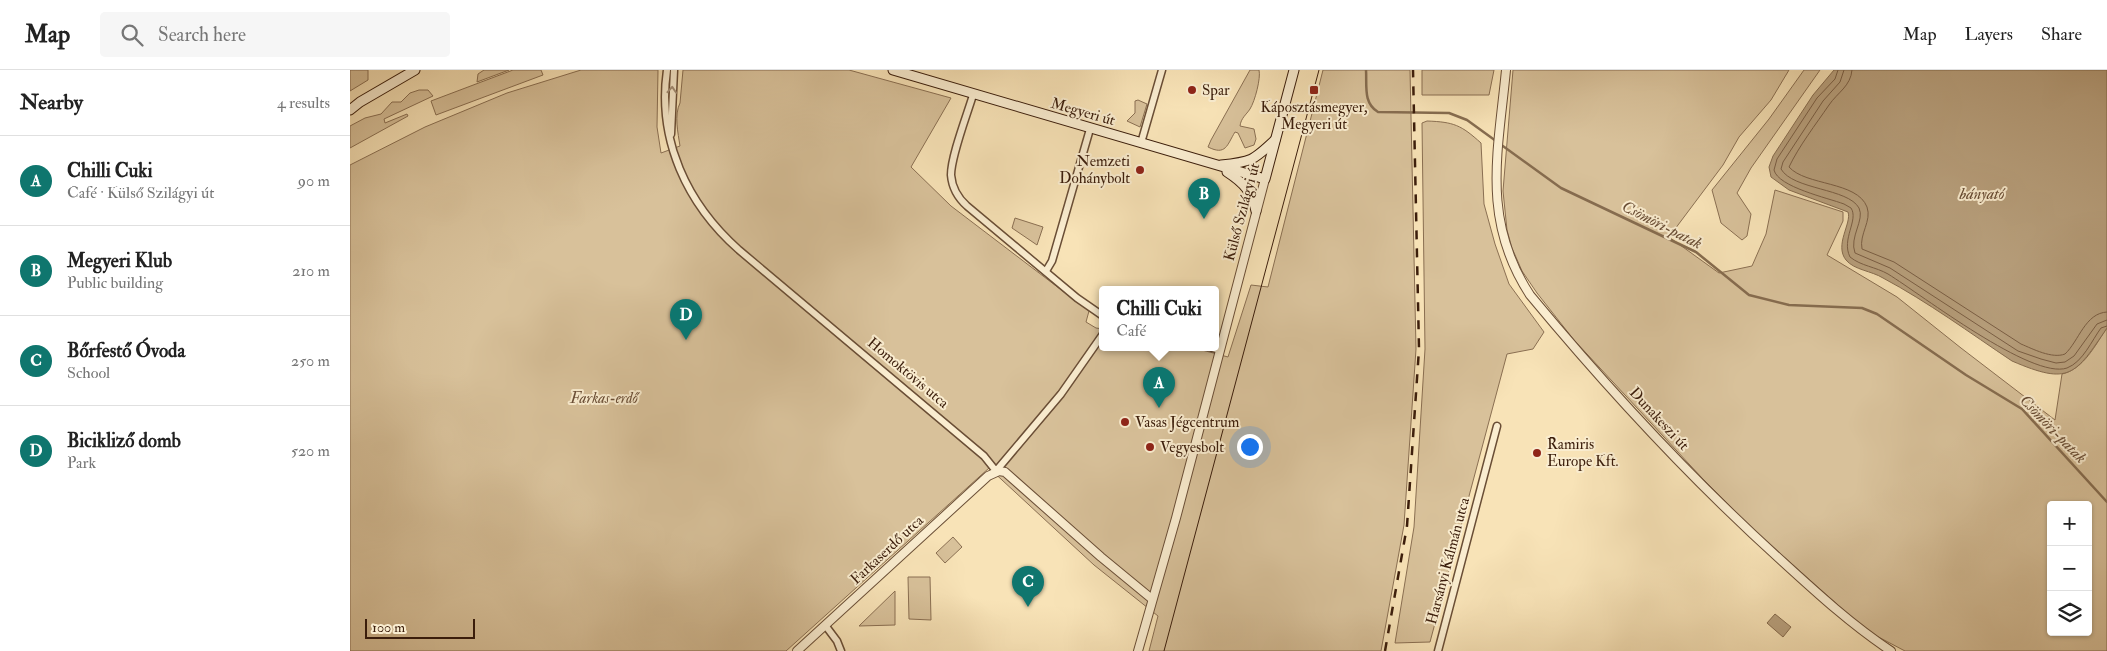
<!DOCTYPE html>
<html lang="en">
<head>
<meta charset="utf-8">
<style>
	body { margin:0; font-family:"IM FELL Double Pica",serif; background:#f6f6f6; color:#222 }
	.controls { position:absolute; right:15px; bottom:15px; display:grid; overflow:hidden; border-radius:5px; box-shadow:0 1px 4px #0004 }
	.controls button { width:45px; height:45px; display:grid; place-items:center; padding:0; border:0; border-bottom:1px solid #e0e0e0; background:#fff; color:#222; font:25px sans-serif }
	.scale { position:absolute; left:15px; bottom:12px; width:110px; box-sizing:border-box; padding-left:5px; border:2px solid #3b1d0b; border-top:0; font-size:14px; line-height:18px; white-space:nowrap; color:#3b1d0b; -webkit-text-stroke:4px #faedd0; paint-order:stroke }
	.you { position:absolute; left:899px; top:376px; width:18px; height:18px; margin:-12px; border:4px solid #fff; border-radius:50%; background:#1a73e8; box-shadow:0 0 0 8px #1a73e833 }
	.badge { display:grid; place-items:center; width:32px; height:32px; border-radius:50%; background:#0f766e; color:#fff; font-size:16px; font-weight:700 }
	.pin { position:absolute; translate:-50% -41px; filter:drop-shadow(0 1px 2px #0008) }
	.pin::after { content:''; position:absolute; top:26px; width:18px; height:15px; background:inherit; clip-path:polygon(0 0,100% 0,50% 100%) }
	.popup { position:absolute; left:749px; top:216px; width:120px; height:65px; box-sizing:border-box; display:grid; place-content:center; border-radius:5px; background:#fff; filter:drop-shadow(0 1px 4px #0005); font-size:16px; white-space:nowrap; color:#767676 }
	.popup b { font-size:19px; color:#222 }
	.popup::after { content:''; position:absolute; left:50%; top:100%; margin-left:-10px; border:10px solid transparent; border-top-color:#fff }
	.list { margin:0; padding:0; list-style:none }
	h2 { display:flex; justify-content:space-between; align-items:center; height:65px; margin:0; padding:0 20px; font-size:21px }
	h2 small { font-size:16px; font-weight:400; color:#767676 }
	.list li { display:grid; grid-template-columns:32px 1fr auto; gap:15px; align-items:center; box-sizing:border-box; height:90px; padding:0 20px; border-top:1px solid #e0e0e0 }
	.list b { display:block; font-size:19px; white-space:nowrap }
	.list p { margin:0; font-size:16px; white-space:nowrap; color:#767676 }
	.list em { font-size:16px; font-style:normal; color:#767676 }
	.icon { flex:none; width:28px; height:28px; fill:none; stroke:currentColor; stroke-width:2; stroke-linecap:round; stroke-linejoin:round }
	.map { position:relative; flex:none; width:1757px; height:581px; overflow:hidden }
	header { display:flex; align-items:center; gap:30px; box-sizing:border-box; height:70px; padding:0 25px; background:#fff; border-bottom:1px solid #e0e0e0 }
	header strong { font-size:24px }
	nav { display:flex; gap:28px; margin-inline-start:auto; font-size:18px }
	.search { width:350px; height:45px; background:#f6f6f6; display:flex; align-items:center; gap:12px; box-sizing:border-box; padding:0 18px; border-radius:5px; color:#767676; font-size:19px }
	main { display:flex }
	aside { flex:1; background:#fff }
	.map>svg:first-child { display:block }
	.green { fill:#d8c19a; stroke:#8a6f52; fill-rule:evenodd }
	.water { fill:#b8a07d; stroke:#866c4f }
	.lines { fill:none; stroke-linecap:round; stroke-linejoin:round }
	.shore { stroke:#7a5e44; stroke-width:1 }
	.stream { stroke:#866c4f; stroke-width:2.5 }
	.minor-casing { stroke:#6a4e36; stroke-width:9 }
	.tertiary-casing { stroke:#6a4e36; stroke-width:10 }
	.secondary-casing { stroke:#3b1d0b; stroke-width:11 }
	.minor { stroke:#faedd0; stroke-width:6 }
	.tertiary { stroke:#faedd0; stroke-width:8 }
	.secondary { stroke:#faedd0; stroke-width:9 }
	.tram { stroke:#3b1d0b; stroke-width:1 }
	.rail { stroke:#3b1d0b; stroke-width:2.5; stroke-dasharray:9 9; stroke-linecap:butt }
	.oneway { stroke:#a48f77 }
	.poi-dot { fill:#8f2418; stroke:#faedd0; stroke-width:2 }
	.labels { text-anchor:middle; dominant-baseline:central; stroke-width:4; stroke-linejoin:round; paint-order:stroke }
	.poi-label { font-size:15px; fill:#3b1d0b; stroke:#faedd0; text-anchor:start }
	.street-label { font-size:15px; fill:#3b1d0b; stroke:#faedd0 }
	.park-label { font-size:15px; font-style:italic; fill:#6a4e36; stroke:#faedd0 }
	.water-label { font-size:16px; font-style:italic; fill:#674b33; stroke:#faedd0 }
</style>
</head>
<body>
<header>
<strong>Map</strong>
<div class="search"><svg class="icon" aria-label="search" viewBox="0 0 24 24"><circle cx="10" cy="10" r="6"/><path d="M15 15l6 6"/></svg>Search here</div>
<nav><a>Map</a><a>Layers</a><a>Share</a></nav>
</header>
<main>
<aside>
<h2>Nearby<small>4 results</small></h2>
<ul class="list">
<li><span class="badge">A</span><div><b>Chilli Cuki</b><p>Café · Külső Szilágyi út</p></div><em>90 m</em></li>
<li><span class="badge">B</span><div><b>Megyeri Klub</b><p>Public building</p></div><em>210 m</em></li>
<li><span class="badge">C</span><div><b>Bőrfestő Óvoda</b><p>School</p></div><em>250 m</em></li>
<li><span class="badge">D</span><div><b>Bicikliző domb</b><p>Park</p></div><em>520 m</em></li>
</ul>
</aside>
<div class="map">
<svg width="1757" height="581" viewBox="0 0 1757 581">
	<rect width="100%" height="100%" fill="#f8e3b7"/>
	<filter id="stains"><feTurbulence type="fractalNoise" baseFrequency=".004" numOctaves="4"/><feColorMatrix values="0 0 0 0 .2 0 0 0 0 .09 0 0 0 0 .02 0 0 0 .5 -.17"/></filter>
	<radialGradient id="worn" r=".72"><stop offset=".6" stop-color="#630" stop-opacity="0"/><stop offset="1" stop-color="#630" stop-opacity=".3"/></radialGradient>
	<g class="green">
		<path d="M0,0h18v10l-18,11z"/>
		<path d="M134,0h25l-32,12 1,-8z"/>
		<path d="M163,0h28l2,5 -107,40 -5,-14z"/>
		<path d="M231,0h77l-1,57 4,26 19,-7c-2,-13 -6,-31 0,-43l3,-33h166l102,28 -40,69 40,39 138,105 -3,11 10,6 7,1v18h88l37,10 23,-72 17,2 55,-217h87l6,279 -12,176 -23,126h-232l9,-35 -64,-51 -105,-97 -203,183h-436v-486l75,-38 82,-34z"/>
		<path d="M900,0h9c2,8 -4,31 -9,39 -4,6 -9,9 -10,17l14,3 2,10 -2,6 -9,3 -7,-15 -3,-1c-8,13 -9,24 -27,15l3,-7z"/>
		<path d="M1072,0h72l-5,25h-67z"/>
		<path d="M1163,0h276l-18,30 -32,37 -16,28 -54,72 50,36 33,-7 14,-32 9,-44 68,22v9l-16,34 70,42 64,51 94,72 7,-46c22,-5 33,-29 45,-46v323h-202l-38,-20 -112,-100 -53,-53 -128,-138 -37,-47 -15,-22 -10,-23 -5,-18 -4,-39zM1701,435h37v127h-37z"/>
		<path d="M1454,0h16l-69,98 -14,25 14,21 -4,22 -5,4 -21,-17 -9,-33 57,-71z"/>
		<path d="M69,20h9l5,6 -49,23 1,4 22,-9 1,2 -58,32v-22l15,-8 16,-4 11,-12h9l9,-9z"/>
		<path d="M788,30l9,4 -7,23 -13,-6 8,-8v-12z"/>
		<path d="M1077,51c27,1 34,4 54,22l3,61 11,40 14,40 35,48 -11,17 -26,5 -77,288 -35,1 19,-116 11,-178 -3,-226z"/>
		<path d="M665,148l28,9 -6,18 -25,-17z"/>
		<path d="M603,467l9,10 -17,16 -9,-10z"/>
		<path d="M558,507h22l1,43 -22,-1z"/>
		<path d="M545,521v34l-36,1z"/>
	</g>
	<g class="water">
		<path d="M1484,0h273v258c-32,47 -37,58 -95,33 -42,-28 -84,-59 -129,-83 -11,-7 -29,-8 -37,-18 -12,-15 6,-37 2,-48l-59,-22 -18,-13 -2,-10 4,-11 40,-61z"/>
		<path d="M1425,544l16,13 -8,10 -16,-14z"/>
	</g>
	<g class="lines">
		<g class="shore">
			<path d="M1488,0l-3,9 -18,19 -40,61 -3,11c4,17 54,28 70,34l7,4c8,12 -10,31 -1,49 11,9 26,10 38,17 34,21 144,106 179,94 16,-6 25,-28 34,-40l6,-2"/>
			<path d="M1494,0l-4,12 -17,19 -40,61 -2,7c12,21 67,19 78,39 6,12 -10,29 -4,45l35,15 128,83 23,8 15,4 9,-1 9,-6 23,-32 10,-4"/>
			<path d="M1502,0c-1,16 -15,23 -23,35 -13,19 -30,41 -40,62 17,19 68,14 78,40 5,14 -8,27 -5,42l32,13 127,82c12,5 31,15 44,10 14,-13 20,-41 42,-42"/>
		</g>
		<path class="stream" d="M1016,0c1,16 -3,33 12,42l71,1 18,7 94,68 135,64 53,43 40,10 73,3 15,6 89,61 56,34 85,93"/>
		<g class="minor-casing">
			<g id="minor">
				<path d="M317,0c-10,70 20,134 72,180l245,206 12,15 65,-77 42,-60"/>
				<path d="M623,25c-6,20 -22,61 -22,80 1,12 7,23 16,31l110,92 26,18"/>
				<path d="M321,64l3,-64"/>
				<path d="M791,73l21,-73"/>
				<path d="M696,201l6,-10 38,-132"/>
				<path d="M859,277l11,3"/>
				<path d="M475,555l12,16 4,10"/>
				<path d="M1088,581l59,-225"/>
			</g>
		</g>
		<g class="tertiary-casing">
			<g id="tertiary">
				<path d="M1156,0c-8,83 -25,150 24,225 78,94 162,185 253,267 35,32 69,63 108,89"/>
				<path d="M447,581l191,-175 11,-5 6,1 96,85 51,42"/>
				<path d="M788,581l38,-133 89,-339"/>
			</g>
		</g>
		<g class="secondary-casing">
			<g id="secondary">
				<path d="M543,0l372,109 29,-109"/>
				<path d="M0,40l10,-8 55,-32"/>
				<path d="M871,95c30,-3 32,-4 54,-25"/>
				<path d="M877,102c17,11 25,20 29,39"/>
			</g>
		</g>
		<use href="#minor" class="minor"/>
		<use href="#tertiary" class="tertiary"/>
		<use href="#secondary" class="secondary"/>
		<path class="tram" d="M814,581l155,-581"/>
		<path class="rail" d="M1035,581l22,-125 12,-177 -6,-279"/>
	</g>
	<defs><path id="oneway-chevron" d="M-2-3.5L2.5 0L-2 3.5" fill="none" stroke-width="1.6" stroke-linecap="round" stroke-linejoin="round" transform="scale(1.25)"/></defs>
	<use class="oneway" href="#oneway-chevron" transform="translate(322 20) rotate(-86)"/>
	<g class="poi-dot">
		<circle cx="842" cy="20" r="5"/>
		<rect x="959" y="15" width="10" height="10" rx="2.5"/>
		<circle cx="790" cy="100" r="5"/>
		<circle cx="775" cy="352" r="5"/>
		<circle cx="800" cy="377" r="5"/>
		<circle cx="1187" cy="383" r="5"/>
	</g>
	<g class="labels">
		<g class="poi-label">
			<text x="852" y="20">Spar</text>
			<text x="964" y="37" text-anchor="middle">Káposztásmegyer,<tspan x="964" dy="17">Megyeri út</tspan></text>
			<text x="780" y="91" text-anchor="end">Nemzeti<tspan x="780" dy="17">Dohánybolt</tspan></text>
			<text x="785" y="352">Vasas Jégcentrum</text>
			<text x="1197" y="374">Ramiris<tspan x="1197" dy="17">Europe Kft.</tspan></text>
			<text x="810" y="377">Vegyesbolt</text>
		</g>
		<g class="street-label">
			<text transform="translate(733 42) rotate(16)">Megyeri út</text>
			<text transform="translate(892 142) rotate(-75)">Külső Szilágyi út</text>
			<text transform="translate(558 303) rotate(40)">Homoktövis utca</text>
			<text transform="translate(1309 349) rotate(47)">Dunakeszi út</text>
			<text transform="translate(537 480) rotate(-43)">Farkaserdő utca</text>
			<text transform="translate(1098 491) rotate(-75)">Harsányi Kálmán utca</text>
		</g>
		<g class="park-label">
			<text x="254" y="328">Farkas-erdő</text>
		</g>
		<g class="water-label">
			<text x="1632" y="124">bányató</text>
			<text transform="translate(1312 155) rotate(27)">Csömöri-patak</text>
			<text transform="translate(1703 359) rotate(46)">Csömöri-patak</text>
		</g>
	</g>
	<rect width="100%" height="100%" filter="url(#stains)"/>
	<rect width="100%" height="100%" fill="url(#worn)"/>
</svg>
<div class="controls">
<button>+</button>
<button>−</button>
<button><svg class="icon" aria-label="layers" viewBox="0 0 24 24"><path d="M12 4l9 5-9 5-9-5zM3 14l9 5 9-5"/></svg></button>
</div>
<div class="scale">100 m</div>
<div class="you"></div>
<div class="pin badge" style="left:809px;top:338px">A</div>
<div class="popup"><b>Chilli Cuki</b>Café</div>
<div class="pin badge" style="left:854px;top:149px">B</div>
<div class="pin badge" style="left:678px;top:537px">C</div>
<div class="pin badge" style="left:336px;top:270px">D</div>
</div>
</main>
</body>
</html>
